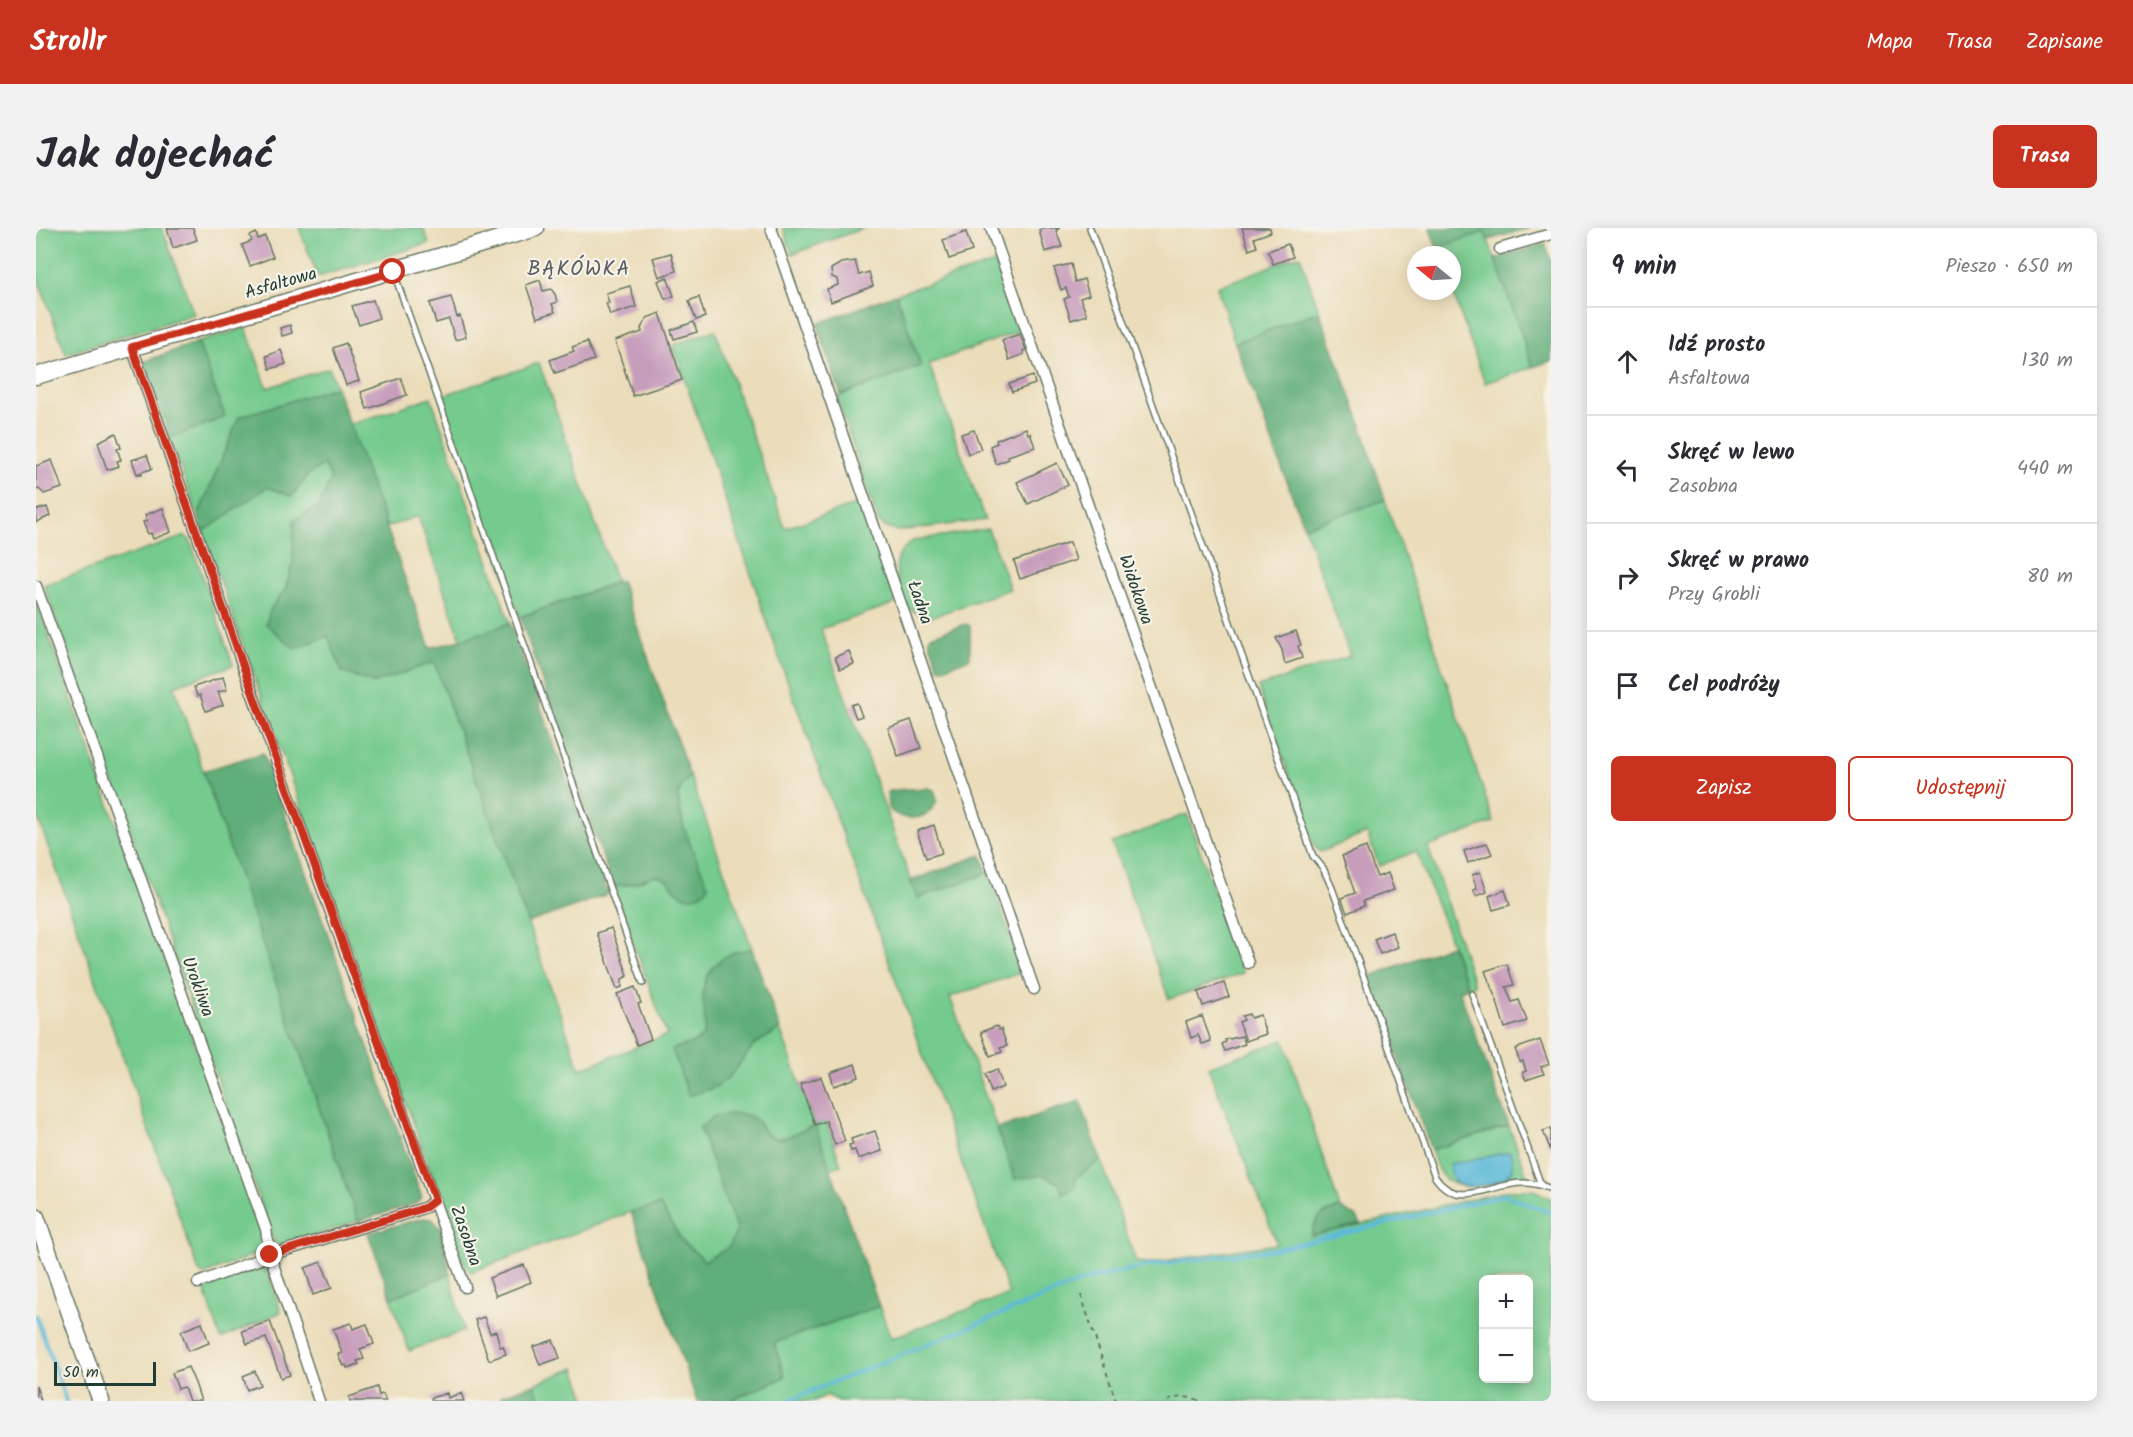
<!DOCTYPE html>
<html lang="pl">
<head>
<meta charset="utf-8">
<style>
	body { margin:0; font-family:Kalam,sans-serif; background:#f2f2f3; color:#2b2b33 }
	.controls { position:absolute; right:18px; bottom:18px; display:grid; overflow:hidden; border-radius:9px; box-shadow:0 3px 15px #0003 }
	.controls button { width:54px; height:54px; display:grid; place-items:center; padding:0; border:0; border-bottom:2px solid #e1e1e2; background:#fff; color:#2b2b33; font:30px sans-serif }
	.compass { position:absolute; left:1371px; top:18px; width:54px; height:54px; border-radius:50%; background:#fff; box-shadow:0 3px 15px #0003; rotate:288deg }
	.scale { position:absolute; left:18px; bottom:15px; width:102px; box-sizing:border-box; padding-left:6px; border:3px solid #1f3d34; border-top:0; font-size:16px; line-height:21px; white-space:nowrap; color:#1f3d34; -webkit-text-stroke:4px #f7f3e8; paint-order:stroke }
	.stop { position:absolute; width:18px; height:18px; margin:-14px; border:4px solid #c8321e; border-radius:50%; background:#fff }
	.stop.end { background:#c8321e; border-color:#fff; box-shadow:0 2px 6px #0008 }
	.list { margin:0; padding:0; list-style:none }
	h2 { display:flex; justify-content:space-between; align-items:center; height:78px; margin:0; padding:0 24px; font-size:26px }
	h2 small { font-size:20px; font-weight:400; color:#7c7c81 }
	.list li { display:grid; grid-template-columns:39px 1fr auto; gap:18px; align-items:center; box-sizing:border-box; height:108px; padding:0 24px; border-top:2px solid #e1e1e2 }
	.list b { display:block; font-size:22px; white-space:nowrap }
	.list p { margin:0; font-size:20px; white-space:nowrap; color:#7c7c81 }
	.list em { font-size:20px; font-style:normal; color:#7c7c81 }
	.actions { display:flex; gap:12px; padding:18px 24px }
	.actions a { flex:1; padding:14px 0; border:2px solid #c8321e; border-radius:9px; text-align:center; font-size:21px; color:#c8321e }
	.actions .main { background:#c8321e; color:#fff }
	.icon { flex:none; width:33px; height:33px; fill:none; stroke:currentColor; stroke-width:2; stroke-linecap:round; stroke-linejoin:round }
	.map { position:relative; flex:none; width:1515px; height:1173px; overflow:hidden; border-radius:9px }
	header { display:flex; align-items:center; gap:36px; box-sizing:border-box; height:84px; padding:0 30px; background:#c8321e; color:#fff }
	header strong { font-size:28px }
	nav { display:flex; gap:33px; margin-inline-start:auto; font-size:21px }
	.intro { display:flex; align-items:center; justify-content:space-between; box-sizing:border-box; height:144px; padding:0 36px }
	h1 { margin:0; font-size:42px }
	.button { padding:15px 27px; border-radius:9px; background:#c8321e; color:#fff; font-size:21px; font-weight:700 }
	main { display:flex; gap:36px; padding:0 36px }
	aside { flex:1; background:#fff; border-radius:9px; box-shadow:0 3px 15px #0003 }
	.map>svg:first-child { display:block }
	.green { fill:#75ca8e; stroke:#4a8461; stroke-width:1.5; fill-rule:evenodd }
	.forest { fill:#60ae79; stroke:#407656; stroke-width:1.5 }
	.water { fill:#5bb9d9; stroke:#3d7b86; stroke-width:1.5 }
	.lines { fill:none; stroke-linecap:round; stroke-linejoin:round }
	.stream { stroke:#5bb9d9; stroke-width:4 }
	.building { fill:#c79dbc }
	.lane-casing { stroke:#667563; stroke-width:8 }
	.street-casing { stroke:#667563; stroke-width:13 }
	.secondary-casing { stroke:#667563; stroke-width:19 }
	.path { stroke:#667563; stroke-width:2; stroke-dasharray:4.5 4.5; stroke-linecap:butt }
	.lane { stroke:#fff; stroke-width:5 }
	.street { stroke:#fff; stroke-width:10 }
	.secondary { stroke:#fff; stroke-width:16 }
	.route { stroke:#c8321e; stroke-width:8 }
	.labels { text-anchor:middle; dominant-baseline:central; stroke-width:4.5; stroke-linejoin:round; paint-order:stroke }
	.street-label { font-size:18px; fill:#1f3d34; stroke:#f7f3e8 }
	.quarter-label { font-size:21px; letter-spacing:1.5px; fill:#5a5f64; stroke:#f7f3e8 }
</style>
</head>
<body>
<header>
<strong>Strollr</strong>
<nav><a>Mapa</a><a>Trasa</a><a>Zapisane</a></nav>
</header>
<div class="intro"><h1>Jak dojechać</h1><a class="button">Trasa</a></div>
<main>
<div class="map">
<svg width="1515" height="1173" viewBox="0 0 1515 1173">
	<rect width="100%" height="100%" fill="#f7f3e8"/>
	<filter id="ink" filterUnits="userSpaceOnUse"><feTurbulence type="fractalNoise" baseFrequency=".0167" numOctaves="2"/><feDisplacementMap in="SourceGraphic" scale="12" xChannelSelector="R" yChannelSelector="G"/><feConvolveMatrix kernelMatrix="1 2 1 2 8 2 1 2 1" color-interpolation-filters="sRGB"/></filter>
	<filter id="wash" filterUnits="userSpaceOnUse"><feTurbulence type="fractalNoise" baseFrequency=".008" numOctaves="4" result="noise"/><feDisplacementMap in="SourceGraphic" scale="24" xChannelSelector="R" yChannelSelector="G"/><feGaussianBlur stdDeviation="1.35" result="paint"/><feColorMatrix in="noise" values="0 0 0 0 0 0 0 0 0 0 0 0 0 0 0 0 0 1.4 0 .05"/><feComposite in="paint" operator="in"/></filter>
	<g filter="url(#wash)">
		<rect width="100%" height="100%" fill="#ebddba"/>
		<g class="green">
			<path d="M0,0h126l32,86 -128,40 -30,-80z"/>
			<path d="M263,0h124l6,15 -111,34z"/>
			<path d="M747,0h81l-72,26z"/>
			<path d="M1449,3l48,136 -48,16 -33,-93v-35h-12l-3,-7z"/>
			<path d="M1264,27l19,56 -84,32 -18,-56z"/>
			<path d="M959,35l25,68 -91,33 56,156 -88,11 -11,-3 -8,-7 -41,-124 84,-31 -25,-72z"/>
			<path d="M210,100l21,60 62,-20 7,19 -97,30 -41,99 -28,-78 55,-21 -27,-75z"/>
			<path d="M679,102l70,198 76,-25 35,100 -75,26 96,269 71,-25 35,99 -73,25 65,182 28,-4 16,8 4,11 19,-22 19,-12 35,102 14,1 127,-19 -69,-177 76,-27 56,168 -16,5 -13,23 200,-46h22l18,8v203h-712l-12,-6 -13,6h-85l56,-24 -11,-34 105,-37 12,32 118,-44 -227,-628 -109,-321zM1448,1052h44v98h-44z"/>
			<path d="M503,135l77,219 -96,35 -79,-221z"/>
			<path d="M395,169l79,226 -49,17 -43,-124 -31,11 -38,-102z"/>
			<path d="M288,236l7,15 -11,26 -26,15 -1,42 -7,26 -16,22 58,26 14,36 32,11 60,-21 146,407 87,-34 -54,-148c8,-2 16,-2 24,-5 22,-8 24,-12 40,9l6,-68 -5,-27 4,-12 8,-8 62,173 -20,4 -29,45 3,27 -3,12 -10,6 -20,6 16,46 26,-8 23,-20 6,-11 11,-12 25,-15 35,96 11,-4 15,44 -11,4 -15,-43c-21,8 -44,24 -56,-3l-59,5 37,103 -8,16 -24,14 -23,-20 -22,-36 -29,7 -160,60 -8,-10 -260,-730 64,-45 25,9 16,-21z"/>
			<path d="M1349,272l109,322 -66,25 46,138 -6,2 -52,-136 -37,15 -12,-33 -47,19 -5,-5 -57,-160 92,-31 -46,-129z"/>
			<path d="M952,301l22,60 -84,30 -10,-7 -9,-4c-10,-26 -21,-52 8,-68z"/>
			<path d="M149,308l5,4 43,125 -59,21 184,535 -76,25 -7,-2 -231,-659z"/>
			<path d="M0,372l231,647 -3,4 -61,24 -4,-3 -163,-460z"/>
			<path d="M1151,586l56,159 -74,26 -57,-156z"/>
			<path d="M1473,898l18,50c-26,5 -68,23 -87,-3 -4,-6 -6,-16 -9,-23z"/>
			<path d="M226,1038l5,3 14,43 -60,27 -16,-48v-6z"/>
			<path d="M414,1046l14,57 -55,20 -18,-53z"/>
			<path d="M539,1140l12,33h-47l-6,-17z"/>
		</g>
		<g class="forest">
			<path d="M1394,0h100l-42,12 -4,-8 -47,16z"/>
			<path d="M1509,16l6,17v100l-18,6 -38,-108z"/>
			<path d="M860,66l25,72 -80,29 -24,-71z"/>
			<path d="M1283,83l41,111 25,78 -81,27 -69,-184z"/>
			<path d="M162,114l27,75 -55,21 -27,-76z"/>
			<path d="M300,159l94,261 31,-8 49,-17 98,271 -80,29 -94,-261 -60,21 -32,-11 -14,-36 -33,13 -29,-25 4,-14 16,-22 7,-26 1,-42 26,-15 11,-26 -7,-15 -16,11 -16,21 -25,-9 -64,45 -5,-16 41,-99z"/>
			<path d="M585,353l69,195c-6,6 -11,11 -12,20 -3,20 22,69 30,90 -6,12 -20,15 -31,5 -7,-6 -8,-13 -18,-15 -9,-2 -14,3 -22,6 -8,3 -16,3 -24,5l-93,-270z"/>
			<path d="M930,396l4,2v32l-29,11 -3,-3 -9,-26 1,-4z"/>
			<path d="M227,525l159,445 -5,5 -59,18 -155,-450z"/>
			<path d="M892,560l6,2 3,10c-8,22 -35,23 -49,8l-1,-15 6,-3z"/>
			<path d="M945,627l7,18 -71,25 -7,-17z"/>
			<path d="M1415,717l17,42 -9,3 50,136 -78,24 -62,-173z"/>
			<path d="M716,721l28,80 -25,15 -26,33 -14,10 -26,9 -17,-47 21,-6 10,-6c4,-14 1,-24 0,-38 -2,-20 12,-39 30,-46 5,-2 13,-3 19,-4z"/>
			<path d="M1044,873l21,59 -24,17 -3,12 -11,5 -4,-11 -16,-8 -28,4 -18,-50z"/>
			<path d="M692,886c7,0 18,-1 24,3 13,8 10,26 32,21 11,-3 21,-9 31,-13l64,181 -105,37 11,34 -56,24h-32l-66,-189 29,-7 22,36 23,20 24,-14 8,-16 -37,-103 13,-11z"/>
			<path d="M1304,980l16,8 5,8 -50,12c5,-20 10,-22 29,-28z"/>
			<path d="M387,990l9,1 8,8 10,47 -59,24 -23,-65z"/>
			<path d="M498,1156l6,17h-37l-2,-5z"/>
		</g>
		<path class="water" d="M1474,924c1,6 4,13 1,19 -5,13 -47,21 -56,11 -4,-5 -4,-12 -6,-18z"/>
		<g class="lines">
			<g class="stream">
				<path d="M0,1087l30,86"/>
				<path d="M751,1173l299,-121 60,-14 131,-17 228,-54 46,18"/>
			</g>
		</g>
		<g id="blocks">
			<g class="building">
				<path d="M131,0h26l4,12 -24,8z"/>
				<path d="M1008,0h16l-4,2 6,17 -17,5 -6,-22z"/>
				<path d="M1206,0h28l1,4 -17,6 3,9 -8,3z"/>
				<path d="M930,4l6,19 -23,8 -6,-19z"/>
				<path d="M220,5l2,6 7,-3 8,21 -23,9 -8,-21 10,-4 -2,-5z"/>
				<path d="M1252,16l5,13 -20,7 -5,-13z"/>
				<path d="M635,25l5,18 -17,6 -6,-19z"/>
				<path d="M819,33l4,14 10,-3 4,14 -42,16 -4,-13 11,-4 -1,-6 -5,-2 -1,-8 10,-6z"/>
				<path d="M1035,36l4,18 9,-3 5,16 -9,3 7,17 -16,5 -7,-21 5,-2 -3,-9 -5,2 -7,-22z"/>
				<path d="M631,49l7,19 -9,3 -7,-18z"/>
				<path d="M504,52l3,11 8,-2 4,5 2,8 -5,2 3,8 -18,6 -11,-33z"/>
				<path d="M594,58l6,21 -26,8 -4,-12h3l-3,-10z"/>
				<path d="M415,69l6,20 3,-1 6,21 -11,3 -6,-21 -13,4 -6,-20z"/>
				<path d="M663,69l6,20 -9,3 -7,-19z"/>
				<path d="M337,72l6,18 -20,7 -7,-19z"/>
				<path d="M624,85l22,67 -49,16 -18,-55 27,-9 -1,-4 6,-10z"/>
				<path d="M658,94l3,10 -23,7 -3,-9z"/>
				<path d="M254,97l2,8 -10,3 -2,-8z"/>
				<path d="M984,106l6,16 -3,1 1,3 -15,6 -7,-20z"/>
				<path d="M551,114l7,18 -39,13 -5,-13 24,-9 -2,-4z"/>
				<path d="M310,115l13,38 -13,4 -13,-37z"/>
				<path d="M245,122l5,14 -16,5 -4,-13z"/>
				<path d="M997,148l2,8 -23,8 -3,-8z"/>
				<path d="M365,150l6,17 -40,14 -6,-17z"/>
				<path d="M990,200l2,6 2,-1 5,14 -27,9 1,3 -13,5 -6,-18 7,-3 -1,-3z"/>
				<path d="M938,202l7,19 -13,5 -7,-20z"/>
				<path d="M80,205l5,15 -4,1 4,11 -4,1 2,5 -12,4 -9,-28z"/>
				<path d="M111,227l5,14 -11,3 1,3h-3v-2l-2,1 -5,-14z"/>
				<path d="M16,232l10,28 -18,6 -5,-5 -3,1v-24z"/>
				<path d="M1021,235l11,22 -40,19 -11,-22z"/>
				<path d="M11,279l3,9 -14,6v-12z"/>
				<path d="M127,280l8,24 -18,7 -2,-6 -3,1 -5,-12 4,-1 -2,-6z"/>
				<path d="M1034,314l6,18 -56,19 -6,-18z"/>
				<path d="M1260,403l5,14 -3,1 4,12 -17,6 -3,-14 -6,-12z"/>
				<path d="M813,423l5,13 -14,5 -5,-12z"/>
				<path d="M187,449l4,13 -9,2 5,13 -17,6 -6,-16 -3,1 -3,-9z"/>
				<path d="M821,475l5,13 -6,2 -5,-13z"/>
				<path d="M875,492l10,28 -23,8 -10,-28z"/>
				<path d="M898,597l8,28 -16,5 -9,-27z"/>
				<path d="M1451,615l5,11 -24,9 -4,-12z"/>
				<path d="M1330,619l11,30 11,-4 6,17 -31,11 1,5 -17,7 -6,-15 14,-5 -13,-37z"/>
				<path d="M1444,644l7,20 -11,4 -3,-6 4,-1 -5,-14z"/>
				<path d="M1469,662l5,15 -17,5 -4,-14z"/>
				<path d="M575,700l17,48 -6,3v8l-5,2 -20,-56z"/>
				<path d="M1356,704l6,15 -18,7 -6,-15z"/>
				<path d="M1471,736l7,21 -8,2 6,15 7,-2 8,21 -22,7 -9,-29 -11,-28z"/>
				<path d="M1188,755l5,14 -26,9 -5,-14z"/>
				<path d="M599,759l6,16 -3,1 13,35 -14,6 -20,-51z"/>
				<path d="M1213,786l2,4 9,-3 6,19 -20,7 -7,-19 5,-2 -2,-4z"/>
				<path d="M1166,788l9,25 -9,3 -4,-9 -7,3 -5,-16z"/>
				<path d="M961,798l2,4 2,-1 6,17 -7,2 2,4 -12,4 -9,-24z"/>
				<path d="M1206,808l3,8 -20,7 -3,-7 4,-2 -1,-2z"/>
				<path d="M1504,812l9,24 -8,3 3,7 -18,6 -3,-5v-3l3,-1 -3,-10 -3,1 -5,-13z"/>
				<path d="M819,836l4,13 -25,9 -4,-13z"/>
				<path d="M961,841l6,18 -12,5 -6,-18z"/>
				<path d="M785,849l24,64 -10,4 -9,-24 -11,4 -15,-41z"/>
				<path d="M1515,900v23l-8,-20z"/>
				<path d="M839,903l7,20 -24,8 -3,-9 -4,1 -2,-6 4,-1 -2,-5z"/>
				<path d="M285,1034l11,26 -19,7 -8,-27z"/>
				<path d="M488,1037l7,17 -35,14 -7,-18z"/>
				<path d="M448,1089l6,16 6,-2 4,16 3,-1 3,8 -17,6 -14,-40z"/>
				<path d="M234,1093l20,54 -9,3 -15,-40 -19,6 -5,-13z"/>
				<path d="M166,1095l7,20 -21,8 -7,-20z"/>
				<path d="M315,1095l2,6 14,-5 7,20 -14,5 4,10 -7,2 2,3 -12,4 -1,-3 -3,1 -5,-12 4,-1 -9,-24z"/>
				<path d="M517,1112l7,18 -20,7 -7,-18z"/>
				<path d="M152,1139l7,16 6,18h-12l-5,-14 -6,2 -6,-16z"/>
				<path d="M219,1143l5,14 -13,5 -4,-14z"/>
				<path d="M0,1158l5,14 -1,1h-4z"/>
				<path d="M341,1159l2,8 4,-1 3,7h-36l-1,-4z"/>
				<path d="M411,1165l1,5 13,-5 3,8h-32l-1,-3z"/>
			</g>
		</g>
	</g>
	<g filter="url(#ink)">
		<use href="#blocks" fill-opacity="0" stroke="#667563" stroke-width="1.5"/>
		<g class="lines">
			<g class="lane-casing">
				<g id="lane">
					<path d="M1054,0l223,628 10,12 9,20 103,289c23,34 56,6 88,6 10,0 19,2 28,6"/>
					<path d="M358,45l249,710"/>
					<path d="M1436,766l69,191"/>
				</g>
			</g>
			<g class="street-casing">
				<g id="street">
					<path d="M735,0l263,761"/>
					<path d="M955,0l257,735"/>
					<path d="M1464,21l51,-15"/>
					<path d="M96,119l121,348 212,592"/>
					<path d="M0,358l230,643 4,26 49,146"/>
					<path d="M162,1055l72,-28 148,-45 8,-3 9,-7"/>
				</g>
			</g>
			<g class="secondary-casing">
				<g id="secondary">
					<path d="M0,148l500,-148"/>
					<path d="M0,989l65,184"/>
				</g>
			</g>
			<g class="path">
				<path d="M1045,1067l35,106"/>
				<path d="M1132,1173c8,-5 24,-5 32,0"/>
			</g>
			<use href="#lane" class="lane"/>
			<use href="#street" class="street"/>
			<use href="#secondary" class="secondary"/>
		</g>
	</g>
	<g class="lines" filter="url(#ink)">
		<path class="route" d="M234,1027l148,-45 8,-3 9,-7 -182,-506 -121,-347 261,-75"/>
	</g>
	<g class="labels">
		<g class="street-label">
			<text transform="translate(245 56) rotate(-16)">Asfaltowa</text>
			<text transform="translate(1099 362) rotate(71)">Widokowa</text>
			<text transform="translate(883 375) rotate(71)">Ładna</text>
			<text transform="translate(161 759) rotate(70)">Urokliwa</text>
			<text transform="translate(429 1008) rotate(71)">Zasobna</text>
		</g>
		<g class="quarter-label">
			<text x="543" y="41">BĄKÓWKA</text>
		</g>
	</g>
</svg>
<div class="controls">
<button>+</button>
<button>−</button>
</div>
<svg class="compass" viewBox="-18 -18 36 36"><path d="M0-13l5 13h-10z" fill="#e53935"/><path d="M0 13l5-13h-10z" fill="#7c7c81"/></svg>
<div class="scale">50 m</div>
<div class="stop" style="left:357px;top:44px"></div>
<div class="stop end" style="left:234px;top:1027px"></div>
</div>
<aside>
<h2>9 min<small>Pieszo · 650 m</small></h2>
<ul class="list">
<li><svg class="icon" aria-label="ahead" viewBox="0 0 24 24"><path d="M12 20V5M6 11l6-6 6 6"/></svg><div><b>Idź prosto</b><p>Asfaltowa</p></div><em>130 m</em></li>
<li><svg class="icon" aria-label="left" viewBox="0 0 24 24"><path d="M17 20v-9H6M10 6l-5 5 5 5"/></svg><div><b>Skręć w lewo</b><p>Zasobna</p></div><em>440 m</em></li>
<li><svg class="icon" aria-label="right" viewBox="0 0 24 24"><path d="M7 20v-9h11M14 6l5 5-5 5"/></svg><div><b>Skręć w prawo</b><p>Przy Grobli</p></div><em>80 m</em></li>
<li><svg class="icon" aria-label="arrive" viewBox="0 0 24 24"><path d="M6 21V4h12l-3 4 3 4H6"/></svg><div><b>Cel podróży</b></div></li>
</ul>
<div class="actions"><a class="main">Zapisz</a><a>Udostępnij</a></div>
</aside>
</main>
</body>
</html>
